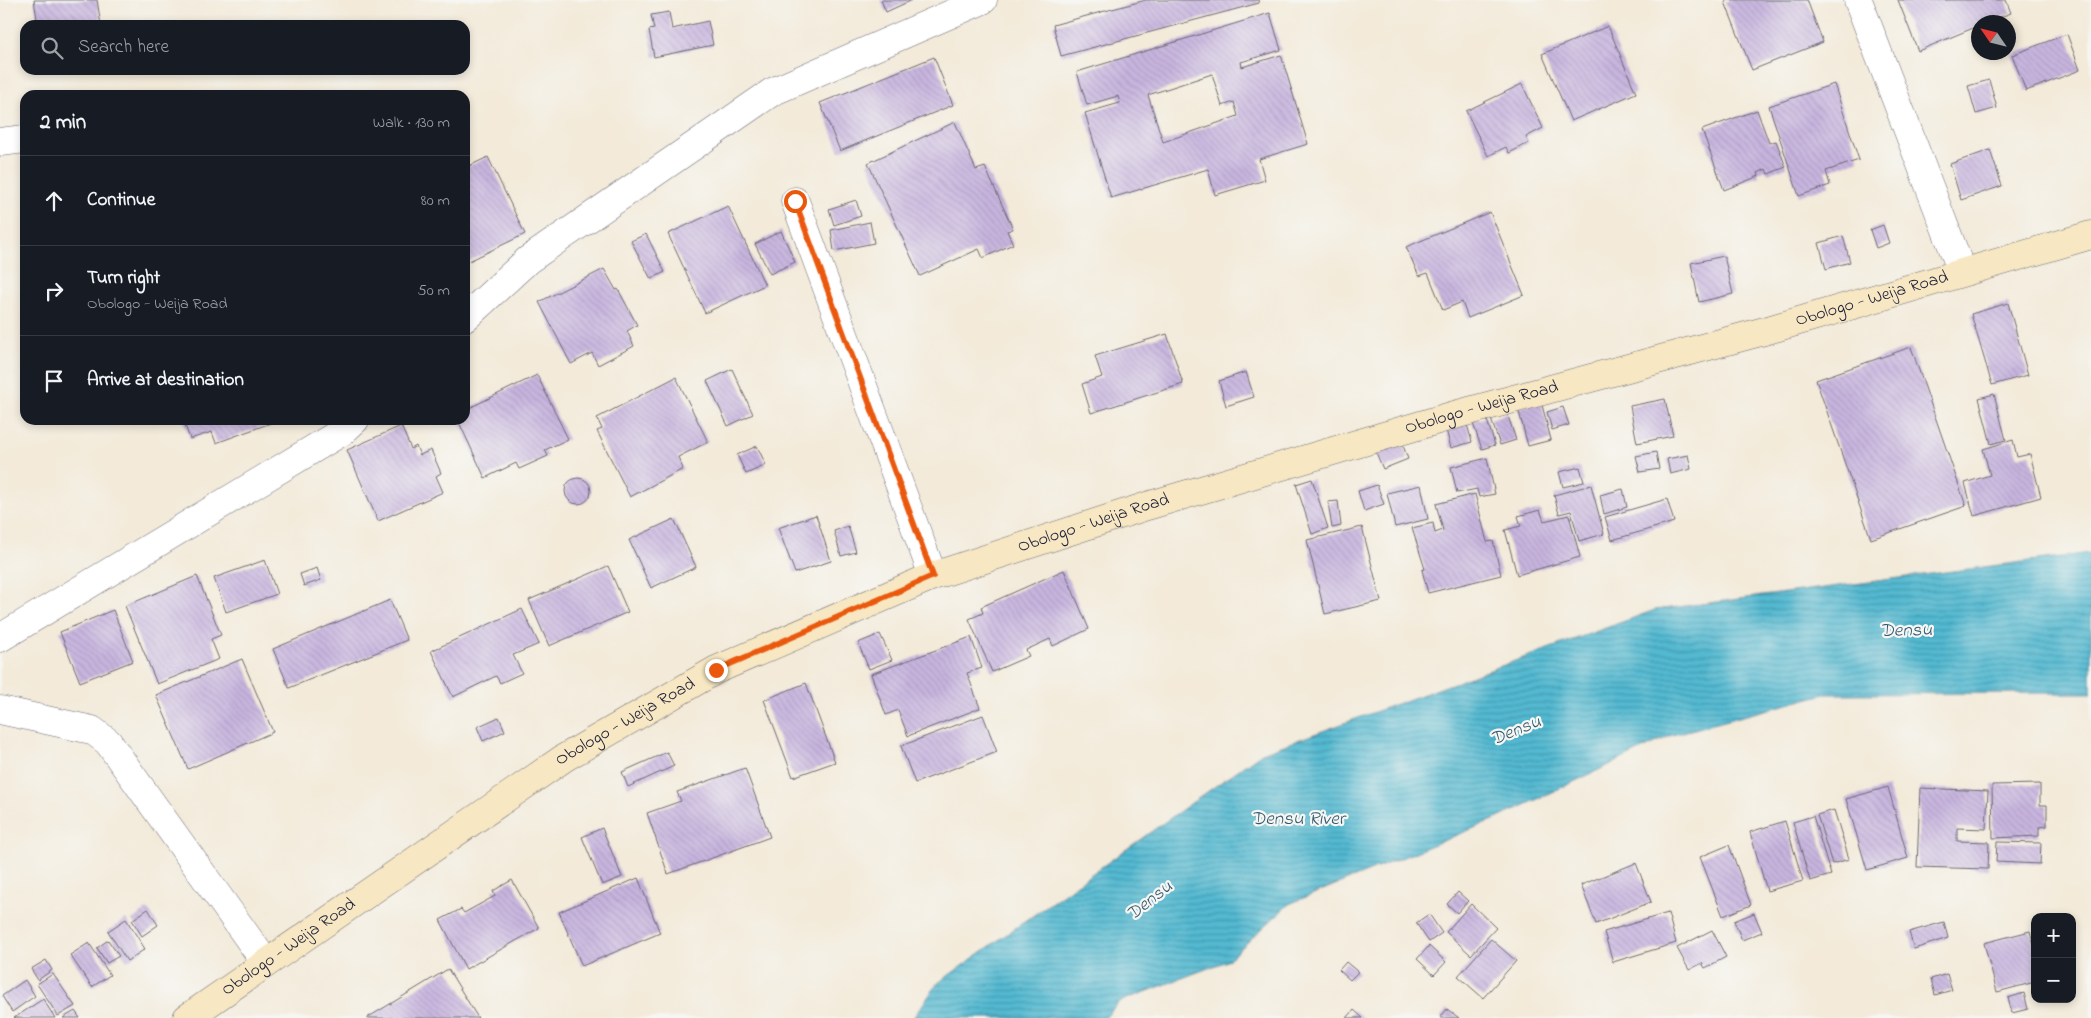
<!DOCTYPE html>
<html lang="en">
<head>
<meta charset="utf-8">
<style>
	body { margin:0; font-family:"Indie Flower",sans-serif; background:#242831; color:#f1f3f6 }
	.controls { position:absolute; right:15px; bottom:15px; display:grid; overflow:hidden; border-radius:10px; box-shadow:0 2px 8px #0003 }
	.controls button { width:45px; height:45px; display:grid; place-items:center; padding:0; border:0; border-bottom:1px solid #363941; background:#171b24; color:#f1f3f6; font:25px sans-serif }
	.compass { position:absolute; left:1971px; top:15px; width:45px; height:45px; border-radius:50%; background:#171b24; box-shadow:0 2px 8px #0003; rotate:305deg }
	.stop { position:absolute; width:15px; height:15px; margin:-11px; border:4px solid #ea580c; border-radius:50%; background:#fff }
	.stop.end { background:#ea580c; border-color:#fff; box-shadow:0 1px 5px #0008 }
	.list { margin:0; padding:0; list-style:none }
	h2 { display:flex; justify-content:space-between; align-items:center; height:65px; margin:0; padding:0 20px; font-size:21px }
	h2 small { font-size:16px; font-weight:400; color:#9ea1a6 }
	.list li { display:grid; grid-template-columns:32px 1fr auto; gap:15px; align-items:center; box-sizing:border-box; height:90px; padding:0 20px; border-top:1px solid #363941 }
	.list b { display:block; font-size:19px; white-space:nowrap }
	.list p { margin:0; font-size:16px; white-space:nowrap; color:#9ea1a6 }
	.list em { font-size:16px; font-style:normal; color:#9ea1a6 }
	.icon { flex:none; width:28px; height:28px; fill:none; stroke:currentColor; stroke-width:2; stroke-linecap:round; stroke-linejoin:round }
	.map { position:relative; flex:none; width:2091px; height:1018px; overflow:hidden }
	.search { position:absolute; background:#171b24; box-shadow:0 2px 8px #0003; left:20px; top:20px; width:450px; height:55px; display:flex; align-items:center; gap:12px; box-sizing:border-box; padding:0 18px; border-radius:15px; color:#9ea1a6; font-size:19px }
	.panel { position:absolute; background:#171b24; box-shadow:0 2px 8px #0003; left:20px; top:90px; width:450px; height:335px; border-radius:15px }
	.map>svg:first-child { display:block }
	.water { fill:url(#water-rules); stroke:#3a6e86 }
	.building { fill:url(#building-back-hatch); fill-rule:evenodd }
	.lines { fill:none; stroke-linecap:round; stroke-linejoin:round }
	.street-casing { stroke:#6b6872; stroke-width:29 }
	.secondary-casing { stroke:#6b6872; stroke-width:29 }
	.street { stroke:#fff; stroke-width:28 }
	.secondary { stroke:#f7e8c3; stroke-width:28 }
	.route { stroke:#ea580c; stroke-width:6 }
	.labels { text-anchor:middle; dominant-baseline:central; stroke-width:4.5; stroke-linejoin:round; paint-order:stroke }
	.street-label { font-size:18px; fill:#22223b; stroke:#f6f6f2 }
	.water-label { font-size:19px; font-style:italic; fill:#335770; stroke:#f6f6f2 }
</style>
</head>
<body>
<div class="map">
<svg width="2091" height="1018" viewBox="0 0 2091 1018">
	<defs>
		<pattern id="water-rules" width="6" height="5" patternUnits="userSpaceOnUse" patternTransform="scale(1.25)"><rect width="6" height="5" fill="#53b9d1"/><path d="M0 2.5h6" fill="none" stroke="#4496ab"/></pattern>
		<pattern id="building-back-hatch" width="6" height="6" patternUnits="userSpaceOnUse" patternTransform="scale(1.25)"><rect width="6" height="6" fill="#c8b5df"/><path d="M-1 5l2 2M0 0l6 6M5-1l2 2" fill="none" stroke="#ac9bc0"/></pattern>
	</defs>
	<rect width="100%" height="100%" fill="#f6f6f2"/>
	<filter id="ink" filterUnits="userSpaceOnUse"><feTurbulence type="fractalNoise" baseFrequency=".02" numOctaves="2"/><feDisplacementMap in="SourceGraphic" scale="10" xChannelSelector="R" yChannelSelector="G"/><feConvolveMatrix kernelMatrix="1 2 1 2 8 2 1 2 1" color-interpolation-filters="sRGB"/></filter>
	<filter id="wash" filterUnits="userSpaceOnUse"><feTurbulence type="fractalNoise" baseFrequency=".0096" numOctaves="4" result="noise"/><feDisplacementMap in="SourceGraphic" scale="20" xChannelSelector="R" yChannelSelector="G"/><feGaussianBlur stdDeviation="1.12" result="paint"/><feColorMatrix in="noise" values="0 0 0 0 0 0 0 0 0 0 0 0 0 0 0 0 0 1.4 0 .05"/><feComposite in="paint" operator="in"/></filter>
	<g filter="url(#wash)">
		<rect width="100%" height="100%" fill="#f3ead9"/>
		<path class="water" d="M2091,553v140l-266,1 -153,41 -176,84 -207,85 -62,57 -108,41 -14,16h-192l25,-35 324,-230 393,-143z"/>
		<g id="blocks">
			<g class="building">
				<path d="M34,0h63l4,25h-63z"/>
				<path d="M881,0h31l-26,12z"/>
				<path d="M1146,0h112l1,3 -198,53 -8,-31z"/>
				<path d="M1729,0h78l16,42 -71,28 -27,-68z"/>
				<path d="M1898,0h108l5,13 -24,9h-9v4l-60,25z"/>
				<path d="M669,12l3,17 36,-8 5,24 -59,12 -5,-27 5,-1 -3,-14z"/>
				<path d="M1270,13l11,37 -40,12 1,5 39,-12 27,89 -49,15 6,21 -50,15 -7,-26 -97,29 -26,-85 35,-10 -2,-7 -31,9 -10,-33zM1212,74l10,32 12,-4 4,14 -75,26 -15,-47z"/>
				<path d="M1608,26l28,67 -65,28 -29,-67z"/>
				<path d="M2067,34l13,36 -54,21 -14,-36z"/>
				<path d="M934,57l19,48 -113,46 -20,-48z"/>
				<path d="M1989,80l8,28 -21,6 -8,-28z"/>
				<path d="M1522,84l21,44 -17,9 3,6 -20,10 -3,-6 -18,9 -22,-45z"/>
				<path d="M1834,84l25,76 -33,11 4,14 -31,11 -30,-90z"/>
				<path d="M1757,110l12,33 7,-2 10,26 -18,7 -2,-5 -8,4 1,3 -35,14 -22,-60z"/>
				<path d="M955,122l21,48 9,-3 28,62 -6,2 6,13 -30,14 -4,-9 -59,27 -52,-113z"/>
				<path d="M1990,150l12,36 -41,14 -11,-36z"/>
				<path d="M488,157l37,77 -60,29v-95z"/>
				<path d="M856,200l5,16 -27,9 -5,-16z"/>
				<path d="M728,206l37,79 -60,28 -37,-79z"/>
				<path d="M1490,212l34,83 -56,23 -6,-16 -19,8 -15,-37 -9,3 -13,-29z"/>
				<path d="M870,222l4,21 -40,8 -3,-21z"/>
				<path d="M1883,225l6,18 -13,5 -6,-18z"/>
				<path d="M781,231l14,31 -25,12 -15,-30z"/>
				<path d="M646,234l19,38 -14,7 -20,-38z"/>
				<path d="M1843,236l7,26 -24,7 -7,-26z"/>
				<path d="M1724,256l9,38 -34,8 -8,-39z"/>
				<path d="M604,269l12,21 2,-1 19,36 -10,6 7,15 -36,19 -6,-12 -21,11 -32,-62z"/>
				<path d="M2008,303l20,72 -36,10 -21,-71z"/>
				<path d="M1167,334l16,50 -92,29 -9,-29 20,-7 -7,-21z"/>
				<path d="M1911,347l55,159 -95,33 -55,-159z"/>
				<path d="M732,369l21,45 -25,12 -21,-45z"/>
				<path d="M1246,372l8,25 -28,9 -7,-25z"/>
				<path d="M537,375l31,64 -23,11 3,6 -29,13 -3,-6 -31,15 -27,-58h7v-10z"/>
				<path d="M676,377l32,65 -30,15 5,12 -53,28 -33,-66 5,-2 -5,-11z"/>
				<path d="M1994,394l12,46 -15,4 -12,-46z"/>
				<path d="M1665,399l8,37 -36,7 -7,-37z"/>
				<path d="M1541,401l10,39 -23,6 -10,-38z"/>
				<path d="M1563,407l6,18 -17,5 -5,-18z"/>
				<path d="M1507,413l9,27 -16,5 -9,-26z"/>
				<path d="M1486,417l9,28 -13,4 -10,-28z"/>
				<path d="M183,420h96l-63,23 -4,-11 -22,7z"/>
				<path d="M1466,421l6,21 -21,6 -6,-22z"/>
				<path d="M401,426l10,23 5,-3 4,9 11,-5 10,23 -5,3 7,16 -65,29 -31,-71z"/>
				<path d="M1401,440l7,19 -25,10 -8,-19z"/>
				<path d="M2013,440l4,17 13,-3 11,43 -67,19 -9,-33 25,-8 -7,-26z"/>
				<path d="M757,446l9,19 -20,9 -9,-19z"/>
				<path d="M1656,452l3,17 -19,3 -4,-16z"/>
				<path d="M1688,455l3,14 -21,5 -3,-15z"/>
				<path d="M1487,458l8,36 -16,3 -2,-8 -20,4 -6,-26z"/>
				<path d="M1580,467l4,15 -21,5 -4,-15z"/>
				<circle cx="578" cy="491" r="13"/>
				<path d="M1312,479l16,49 -16,6 -16,-50z"/>
				<path d="M1377,485l7,19 -20,7 -6,-20z"/>
				<path d="M1421,485l7,34 -33,8 -8,-34z"/>
				<path d="M1591,485l13,49 -25,7 -8,-30 -12,3 -5,-19z"/>
				<path d="M1623,489l4,18 -23,7 -4,-19z"/>
				<path d="M1475,494l12,48 6,-1 8,34 -73,18 -6,-23 3,-1 -13,-41 21,-5 2,10 8,-3 -7,-26z"/>
				<path d="M1667,499l7,23 -62,18 -7,-23z"/>
				<path d="M1338,501l3,25 -9,2 -4,-26z"/>
				<path d="M1540,510l4,11 25,-6 11,42 -63,18 -12,-45 16,-4 -3,-10z"/>
				<path d="M816,515l15,46 -36,12 -17,-45z"/>
				<path d="M674,519l22,48 -45,21 -22,-48z"/>
				<path d="M848,526l8,26 -15,4 -7,-25z"/>
				<path d="M1362,527l19,74 -56,13 -18,-74z"/>
				<path d="M265,560l12,34 -51,18 -12,-34z"/>
				<path d="M608,566l20,46 -79,34 -20,-46z"/>
				<path d="M317,568l4,12 -17,6 -4,-12z"/>
				<path d="M1064,570l25,59 -36,17 -3,-7 -24,11 3,6 -37,16 -23,-53 14,-6 -2,-6z"/>
				<path d="M197,576l24,59 -10,4 8,20 -62,25 -32,-78z"/>
				<path d="M390,600l17,40 -118,48 -16,-39z"/>
				<path d="M522,609l17,35 -26,11 9,18 -22,10 -4,-7 -43,21 -22,-46z"/>
				<path d="M113,610l20,51 -53,21 -20,-50z"/>
				<path d="M880,634l12,26 -23,9 -11,-26z"/>
				<path d="M971,637l11,31 -15,5 13,35 -72,28 -10,-26 -12,5 -15,-41z"/>
				<path d="M242,659l31,73 -85,37 -32,-74z"/>
				<path d="M806,683l29,79 -42,15 -29,-77z"/>
				<path d="M983,715l14,37 -82,31 -14,-37z"/>
				<path d="M499,717l6,14 -22,10 -6,-14z"/>
				<path d="M667,752l7,14 -46,21 -6,-15z"/>
				<path d="M745,768l25,69 -102,37 -21,-61 34,-12 -4,-9z"/>
				<path d="M2040,784v21h7v21l-8,1v9l-46,2 -1,-53z"/>
				<path d="M1888,787l20,71 -41,12 -21,-71z"/>
				<path d="M1920,788l68,3 -2,38 -29,-1v13l32,1 -1,27 -71,-2z"/>
				<path d="M1834,810l15,49 -17,5 -15,-49z"/>
				<path d="M1813,816l18,59 -21,6 -17,-59z"/>
				<path d="M1785,821l18,60 -36,10 -17,-59z"/>
				<path d="M602,828l20,49 -20,8 -20,-48z"/>
				<path d="M1997,842l44,1 -1,21 -44,-2z"/>
				<path d="M1729,845l22,60 -28,11 -23,-59z"/>
				<path d="M1636,863l15,39 -55,22 -15,-39z"/>
				<path d="M638,878l22,55 -78,33 -23,-54z"/>
				<path d="M512,880l27,48 -73,41 -26,-49 21,-11 3,4 31,-17 -2,-5z"/>
				<path d="M1458,892l10,9 -11,12 -10,-9z"/>
				<path d="M1471,904l25,24 -25,27 -25,-23z"/>
				<path d="M148,909l10,16 -16,11 -10,-16z"/>
				<path d="M1668,913l8,30 -63,19 -9,-30z"/>
				<path d="M1754,913l8,19 -20,8 -8,-19z"/>
				<path d="M1429,914l13,19 -13,9 -13,-19z"/>
				<path d="M126,919l19,30 -18,12 -19,-30z"/>
				<path d="M1944,922l4,16 -34,11 -5,-17z"/>
				<path d="M1712,930l14,27 -21,11 -3,-5 -13,7 -12,-22z"/>
				<path d="M2030,931l5,19v32l-38,10 -13,-49z"/>
				<path d="M1491,939l25,22 -33,37 -25,-22z"/>
				<path d="M108,940l11,16 -12,7 -10,-15z"/>
				<path d="M89,943l21,32 -18,12 -22,-32z"/>
				<path d="M1429,946l17,16 -12,13 -17,-16z"/>
				<path d="M46,960l6,10 -14,10 -7,-11z"/>
				<path d="M1346,962l12,10 -8,8 -11,-10z"/>
				<path d="M448,969l30,49h-111z"/>
				<path d="M53,974l22,32 -17,10 -21,-32z"/>
				<path d="M1947,974l5,16 -17,5 -4,-16z"/>
				<path d="M25,980l10,16 -23,16 -10,-16z"/>
				<path d="M2024,993l4,16 -16,4 -4,-15z"/>
				<path d="M43,999l12,19h-41z"/>
				<path d="M1447,1009l12,9h-19z"/>
				<path d="M1354,1010l9,8h-16z"/>
				<path d="M75,1011l5,7h-17z"/>
			</g>
		</g>
	</g>
	<g filter="url(#ink)">
		<use href="#blocks" fill-opacity="0" stroke="#6b6872" stroke-width="1"/>
		<g class="lines">
			<g class="street-casing">
				<g id="street">
					<path d="M1858,0l104,272"/>
					<path d="M0,142l25,-3"/>
					<path d="M795,201l138,375"/>
					<path d="M465,318l63,-58 244,-168 211,-92"/>
					<path d="M0,638l343,-207 12,-11"/>
					<path d="M0,710l92,20 16,12 158,221"/>
				</g>
			</g>
			<g class="secondary-casing">
				<g id="secondary">
					<path id="s1" d="M187,1018l377,-260 152,-88 217,-94 214,-70 311,-92 310,-84 323,-95"/>
				</g>
			</g>
			<use href="#street" class="street"/>
			<use href="#secondary" class="secondary"/>
		</g>
	</g>
	<g class="lines" filter="url(#ink)">
		<path class="route" d="M716,670l217,-94 -138,-375"/>
	</g>
	<g class="labels">
		<g class="street-label">
			<text stroke="none"><textPath href="#s1" startOffset="1849">Obologo - Weija Road</textPath></text>
			<text stroke="none"><textPath href="#s1" startOffset="1444">Obologo - Weija Road</textPath></text>
			<text stroke="none"><textPath href="#s1" startOffset="1039">Obologo - Weija Road</textPath></text>
			<text stroke="none"><textPath href="#s1" startOffset="529">Obologo - Weija Road</textPath></text>
			<text stroke="none"><textPath href="#s1" startOffset="124">Obologo - Weija Road</textPath></text>
		</g>
		<g class="water-label">
			<text transform="translate(1906 631) rotate(-1)">Densu</text>
			<text transform="translate(1516 731) rotate(-22)">Densu</text>
			<text x="1298" y="819">Densu River</text>
			<text transform="translate(1150 901) rotate(-38)">Densu</text>
		</g>
	</g>
</svg>
<div class="controls">
<button>+</button>
<button>−</button>
</div>
<svg class="compass" viewBox="-18 -18 36 36"><path d="M0-13l5 13h-10z" fill="#e53935"/><path d="M0 13l5-13h-10z" fill="#9ea1a6"/></svg>
<div class="stop" style="left:795px;top:201px"></div>
<div class="stop end" style="left:716px;top:670px"></div>
<div class="search"><svg class="icon" aria-label="search" viewBox="0 0 24 24"><circle cx="10" cy="10" r="6"/><path d="M15 15l6 6"/></svg>Search here</div>
<section class="panel">
<h2>2 min<small>Walk · 130 m</small></h2>
<ul class="list">
<li><svg class="icon" aria-label="ahead" viewBox="0 0 24 24"><path d="M12 20V5M6 11l6-6 6 6"/></svg><div><b>Continue</b></div><em>80 m</em></li>
<li><svg class="icon" aria-label="right" viewBox="0 0 24 24"><path d="M7 20v-9h11M14 6l5 5-5 5"/></svg><div><b>Turn right</b><p>Obologo - Weija Road</p></div><em>50 m</em></li>
<li><svg class="icon" aria-label="arrive" viewBox="0 0 24 24"><path d="M6 21V4h12l-3 4 3 4H6"/></svg><div><b>Arrive at destination</b></div></li>
</ul>
</section>
</div>
</body>
</html>
